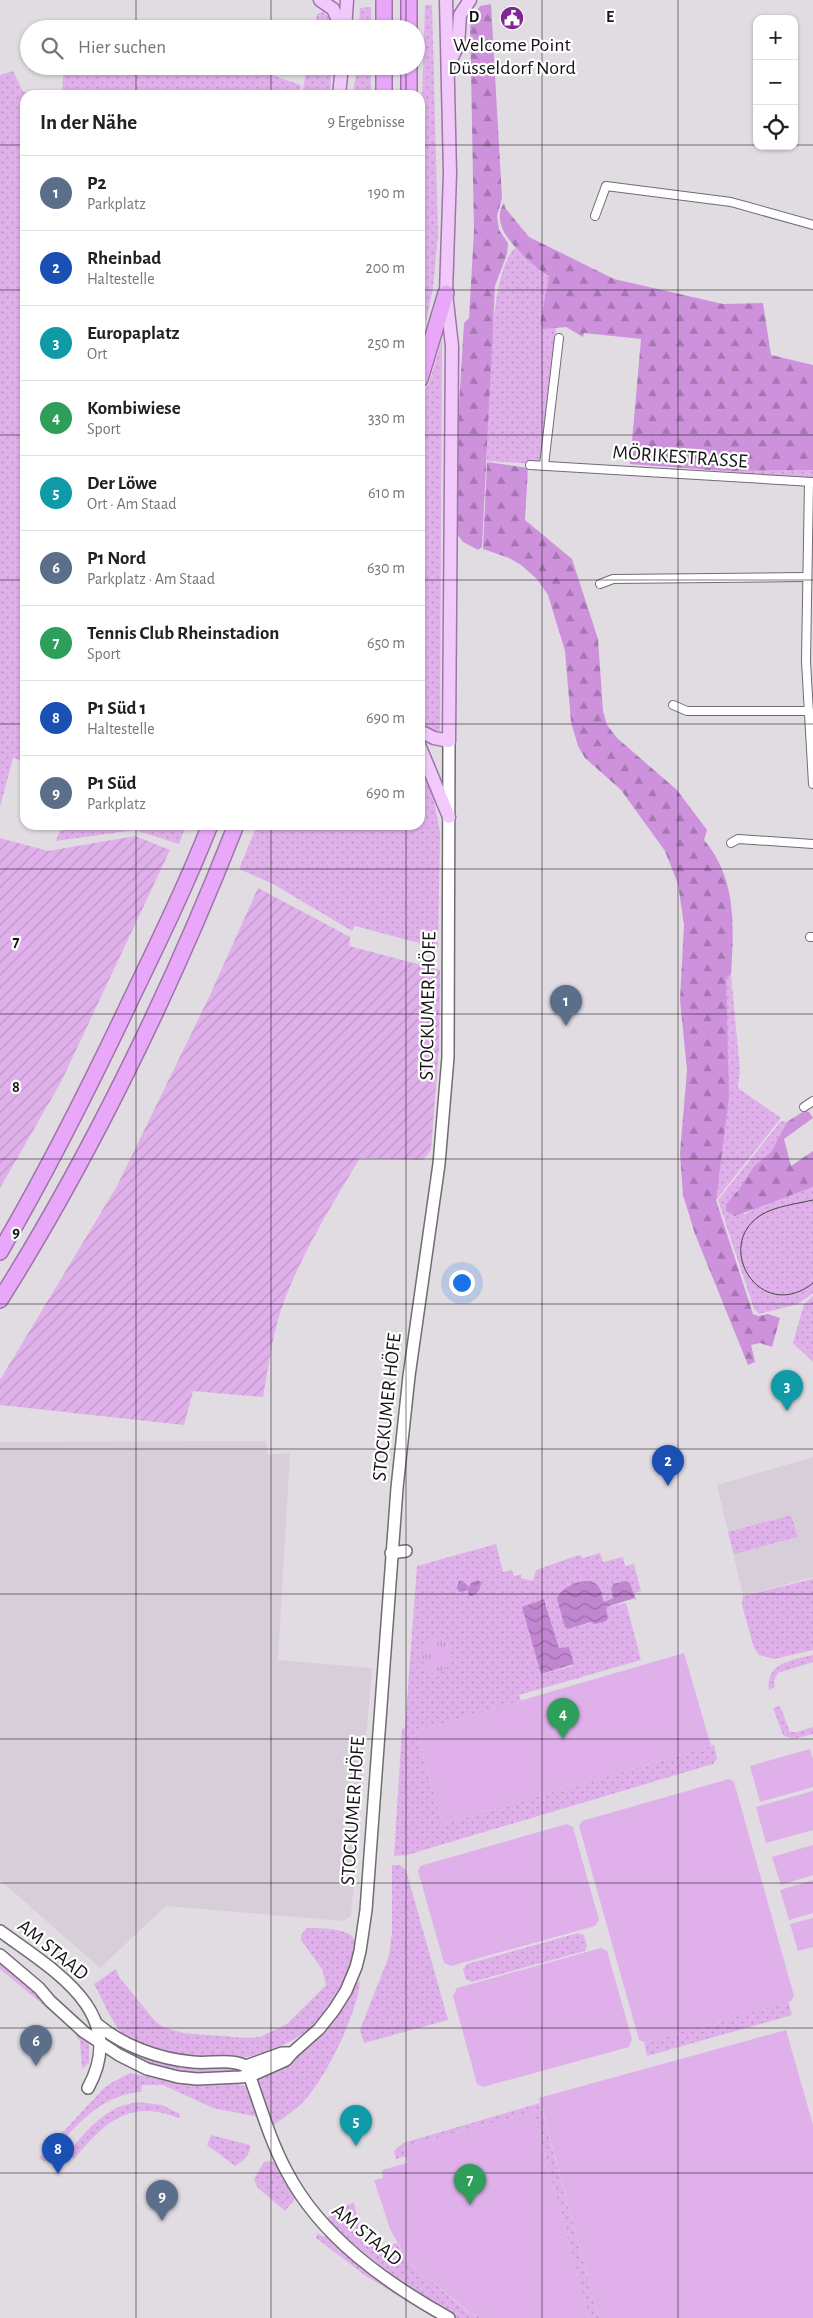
<!DOCTYPE html>
<html lang="de">
<head>
<meta charset="utf-8">
<style>
	body { margin:0; font-family:"Alegreya Sans",sans-serif; background:#f6f6f6; color:#202124 }
	.controls { position:absolute; right:15px; top:15px; display:grid; overflow:hidden; border-radius:10px; box-shadow:0 1px 4px #0004 }
	.controls button { width:45px; height:45px; display:grid; place-items:center; padding:0; border:0; border-bottom:1px solid #e0e0e0; background:#fff; color:#202124; font:25px sans-serif }
	.you { position:absolute; left:461px; top:1282px; width:18px; height:18px; margin:-12px; border:4px solid #fff; border-radius:50%; background:#1a73e8; box-shadow:0 0 0 8px #1a73e833 }
	.badge { display:grid; place-items:center; width:32px; height:32px; border-radius:50%; background:#111827; color:#fff; font-size:16px; font-weight:700 }
	.pin { position:absolute; translate:-50% -41px; filter:drop-shadow(0 1px 2px #0008) }
	.pin::after { content:''; position:absolute; top:26px; width:18px; height:15px; background:inherit; clip-path:polygon(0 0,100% 0,50% 100%) }
	.list { margin:0; padding:0; list-style:none }
	h2 { display:flex; justify-content:space-between; align-items:center; height:65px; margin:0; padding:0 20px; font-size:21px }
	h2 small { font-size:16px; font-weight:400; color:#757577 }
	.list li { display:grid; grid-template-columns:32px 1fr auto; gap:15px; align-items:center; box-sizing:border-box; height:75px; padding:0 20px; border-top:1px solid #e0e0e0 }
	.list b { display:block; font-size:19px; white-space:nowrap }
	.list p { margin:0; font-size:16px; white-space:nowrap; color:#757577 }
	.list em { font-size:16px; font-style:normal; color:#757577 }
	.icon { flex:none; width:28px; height:28px; fill:none; stroke:currentColor; stroke-width:2; stroke-linecap:round; stroke-linejoin:round }
	.map { position:relative; flex:none; width:813px; height:2318px; overflow:hidden }
	.search { position:absolute; background:#fff; box-shadow:0 1px 4px #0004; left:20px; top:20px; width:405px; height:55px; display:flex; align-items:center; gap:12px; box-sizing:border-box; padding:0 18px; border-radius:28px; color:#757577; font-size:19px }
	.panel { position:absolute; background:#fff; box-shadow:0 1px 4px #0004; left:20px; top:90px; width:405px; height:740px; border-radius:15px }
	.map>svg:first-child { display:block }
	.built { fill:#d8ceda }
	.grass { fill:url(#grass-dots); fill-rule:evenodd }
	.forest { fill:url(#forest-firs) }
	.park { fill:url(#park-tufts) }
	.garden { fill:url(#garden-furrows) }
	.pitch { fill:#e0b0eb }
	.water { fill:url(#water-waves) }
	.lines { fill:none; stroke-linecap:round; stroke-linejoin:round }
	.street-casing { stroke:#706c72; stroke-width:10 }
	.secondary-casing { stroke:#706c72; stroke-width:14 }
	.primary-casing { stroke:#9e74a9; stroke-width:15 }
	.highway-casing { stroke:#9e74a9; stroke-width:18 }
	.street { stroke:#fff; stroke-width:8 }
	.secondary { stroke:#fff; stroke-width:11 }
	.primary { stroke:#f1cafb; stroke-width:12 }
	.highway { stroke:#e8a7f8; stroke-width:15 }
	.tram { stroke:#484548; stroke-width:1 }
	.grid { fill:none; stroke:#161416; stroke-width:1; stroke-opacity:0.55 }
	.labels { text-anchor:middle; dominant-baseline:central; stroke-width:4.5; stroke-linejoin:round; paint-order:stroke }
	.poi-label { font-size:20px; fill:#161416; stroke:#fff }
	.street-label { font-size:20px; fill:#161416; stroke:#fff }
	.grid-label { font-size:16px; text-anchor:middle; font-weight:bold; fill:#161416; stroke:#fff; stroke-width:4.5; stroke-linejoin:round; paint-order:stroke }
</style>
</head>
<body>
<div class="map">
<svg width="813" height="2318" viewBox="0 0 813 2318">
	<defs>
		<pattern id="grass-dots" width="8" height="8" patternUnits="userSpaceOnUse" patternTransform="scale(1.25)"><rect width="8" height="8" fill="#e0b0eb"/><path d="M2 2h.1M6 6h.1" fill="none" stroke="#bf96c9" stroke-width="1.8" stroke-linecap="round"/></pattern>
		<pattern id="forest-firs" width="22" height="20" patternUnits="userSpaceOnUse" patternTransform="scale(1.25)"><rect width="22" height="20" fill="#ce92dd"/><path d="M5 1l3.5 6h-7zM16 11l3.5 6h-7z" fill="#a676b2"/></pattern>
		<pattern id="park-tufts" width="24" height="20" patternUnits="userSpaceOnUse" patternTransform="scale(1.25)"><rect width="24" height="20" fill="#e0b0eb"/><path d="M3 7l-1-3M5 7V3M7 7l1-3M15 17l-1-3M17 17v-4M19 17l1-3" fill="none" stroke="#bf96c9"/></pattern>
		<pattern id="garden-furrows" width="10" height="10" patternUnits="userSpaceOnUse" patternTransform="scale(1.25)"><rect width="10" height="10" fill="#e0b0eb"/><path d="M-1 1l2-2M0 10L10 0M9 11l2-2" fill="none" stroke="#bf96c9"/></pattern>
		<pattern id="water-waves" width="16" height="10" patternUnits="userSpaceOnUse" patternTransform="scale(1.25)"><rect width="16" height="10" fill="#c186d0"/><path d="M0 5q4-4 8 0t8 0" fill="none" stroke="#9c6ca8"/></pattern>
	</defs>
	<rect width="100%" height="100%" fill="#e1dce2"/>
	<g class="built">
		<path d="M266,1441l2,14 22,-2 -12,207 94,8 -21,248 -7,5 -178,-15 -66,62 -100,-88v-438z"/>
		<path d="M813,1457v120l-70,19 -26,-111z"/>
	</g>
	<g class="grass">
		<path d="M425,5h7l6,230 -5,53 -13,63v-182z"/>
		<path d="M371,7v22h-12l1,-21z"/>
		<path d="M323,12l12,10 -1,7h-20l3,-15z"/>
		<path d="M64,66h181l56,19 -2,10h-274v667l-12,-4 -13,49v-732l13,-4 10,21h39z"/>
		<path d="M307,66h25l-2,29h-28z"/>
		<path d="M357,66h14v29h-18z"/>
		<path d="M515,248l34,30 -9,46 3,5 13,-2 -11,127 -3,8 -5,2 -50,-3c2,-43 -1,-186 28,-213z"/>
		<path d="M442,340l-2,393 -8,-3 -12,-9v-319l10,-22z"/>
		<path d="M813,470v10l-89,-9z"/>
		<path d="M420,755l11,29 9,48 -2,116 -83,-22 -3,5 -79,-47 -34,-15 18,-44h163z"/>
		<path d="M62,825h124l-7,19 -44,-14 -79,11z"/>
		<path d="M731,975l9,95 -2,18 43,30 -65,82 10,-223z"/>
		<path d="M781,1121l6,1 -16,30 -17,14 -15,23 -13,15 19,10 13,-8 55,-19v106l-15,11 -39,10 -5,-5 -36,-109z"/>
		<path d="M813,1296v66l-20,-19 11,-39z"/>
		<path d="M791,1515l7,22 -64,17 -6,-22z"/>
		<path d="M496,1544l7,28 9,-2 2,6 8,-2 -1,4 12,3 3,-11 43,-15 4,3 17,-5 3,9 20,-5 2,9 9,-2 7,27 -6,2 1,7h-2l1,-2 -5,-15 -19,6 2,9 -9,4 -5,-15 -31,42 40,-11 -2,-11 20,-4 15,57 -122,35 2,6 -105,30 27,93 271,-79 3,14 -4,5 -306,91 -13,1 8,-127 3,-1 12,-162zM476,1580l5,6 -4,7 -4,3 -5,-2 1,-3 -13,-3 1,-5 5,-2 7,6zM545,1600l14,49 14,17 -32,8z"/>
		<path d="M813,1579v71l-39,9 -15,-4 -5,-7 -12,-43 1,-9z"/>
		<path d="M813,1655v7l-35,11 -4,8 1,6 -6,3c-4,-27 23,-30 44,-35z"/>
		<path d="M780,1706l10,26h7l16,-5v7l-20,5 -10,-4 -10,-27z"/>
		<path d="M392,1865h8l6,5 42,150 -84,23 -4,-13 29,-74 3,-23z"/>
		<path d="M307,1928c11,0 42,0 47,11 4,9 -4,24 -6,33 -25,78 -117,104 -188,79 -10,-3 -25,-5 -32,-12 -14,-10 -25,-39 -34,-55l22,-15 3,8 36,44 8,6 20,6 64,5 13,-1 27,-13 39,-39 -4,-16 -21,-29v-5z"/>
		<path d="M578,1933l6,2 3,11 -2,5 -113,31 -6,-3 -3,-10 4,-5z"/>
		<path d="M0,1962l89,78v23l-7,6 -2,-28 -9,-13 -71,-59z"/>
		<path d="M360,1980c-2,33 -33,95 -55,120 -9,10 -22,18 -33,26l-14,-9 -45,-9 -50,-23h-21l-1,7c-42,2 -71,40 -96,70l-6,-4 63,-68 9,-7 19,-10 48,10 54,-1 20,6 7,-12 32,-19z"/>
		<path d="M788,2001l4,14 -145,41 -3,-14z"/>
		<path d="M110,2039l32,13 99,17 -4,3 -50,2 -43,-11 -34,-18z"/>
		<path d="M137,2102l25,3 18,9 -1,4c-50,-20 -75,5 -105,41l-7,-5c20,-24 38,-47 70,-52z"/>
		<path d="M540,2103l59,215h-10l-56,-206 -129,35 2,9 -10,3 -2,-8 9,-8z"/>
		<path d="M211,2135l39,10c1,9 -7,17 -15,21l-28,-21z"/>
		<path d="M270,2161l5,2 20,36 -10,12 -28,-24 -3,-8 10,-17z"/>
		<path d="M354,2203l10,43 12,-3 4,5 17,-5 11,18 61,52 12,5h-24l-58,-37 -74,-61 19,-14z"/>
		<path d="M317,2234l13,4 39,34 72,46h-7l-68,-42 -50,-38z"/>
	</g>
	<g class="forest">
		<path d="M491,4l11,194 -5,18 2,14 9,13 -1,11 -12,32 -13,261 -4,3 -15,-8 -6,-8v-96l7,-115 5,-5 5,-87 -4,-211 10,-14z"/>
		<path d="M504,203l2,6 23,28 85,42 109,25 40,-1 8,52 42,10v105l-89,1 -94,-7 11,-125 -57,-6 -1,4 -17,-10 -23,2 -3,-5 9,-47c-19,-15 -63,-48 -45,-74z"/>
		<path d="M487,462l41,6 -3,52 47,39 26,80 5,72 4,14 10,13 60,52 30,40 -3,10c33,39 30,87 27,135l-5,2 3,120 -13,103 37,114 6,2 9,-2 12,4 -8,29 -12,-4 -9,2 4,17 -7,3 -53,-131 -12,-39 -3,-42 7,-83 -7,-70 4,-75 -6,-41 -13,-33 -44,-61 -36,-32 -7,-12 -7,-24 -6,-71 -17,-56 -11,-16 -16,-14 -12,-7 -26,-9z"/>
		<path d="M804,1111l5,1 4,6 -29,21 7,27 22,-15v36l-78,29 -9,-5v-7l13,-15 15,-23 17,-14 16,-30z"/>
	</g>
	<path class="park" d="M432,1637l11,1c12,12 9,27 -4,36l-11,-2c-9,-10 -6,-27 4,-35z"/>
	<g class="garden">
		<path d="M135,836l35,14 -109,232 -61,106v-350l48,13z"/>
		<path d="M258,888l92,49 -1,9 91,24 -1,77 -8,103 -8,10 -63,-2c-27,45 -55,90 -74,138 -13,32 -17,68 -23,101l-70,-6 -9,34 -184,-20v-25l117,-194 93,-191z"/>
	</g>
	<g class="pitch">
		<path d="M684,1653l27,93 -268,78 -27,-93z"/>
		<path d="M810,1749l3,10v28l-53,15 -10,-36z"/>
		<path d="M729,1779l5,3 60,214 -3,5 -147,41 -5,-2 -60,-214 3,-5z"/>
		<path d="M813,1791v39l-47,13 -10,-36z"/>
		<path d="M567,1824l6,3 26,93 -4,6 -144,40 -7,-3 -26,-92 2,-5z"/>
		<path d="M813,1845v30l-32,10 -9,-28z"/>
		<path d="M813,1880v33l-24,7 -9,-30z"/>
		<path d="M813,1918v29l-15,4 -8,-27z"/>
		<path d="M601,1948l6,3 25,88 -3,8 -146,40 -6,-3 -24,-88 4,-8z"/>
		<path d="M786,2030l27,95v193h-214l-60,-220z"/>
		<path d="M533,2112l56,206h-108l-11,-5 -62,-52 -18,-32 -16,-49 9,-2 -1,-8 25,-7 -3,-16z"/>
	</g>
	<g class="water">
		<path d="M477,1580l4,2c0,7 -4,15 -12,14l-1,-6 -8,2 -4,-4 3,-7h4l6,6 2,-4z"/>
		<path d="M626,1581l4,2 5,15 -29,9 2,11 -2,3 -11,3 -4,-2 -23,7 -3,-2 -8,-28c4,-13 33,-26 42,-12 3,4 3,11 5,15l9,-4 -2,-9 2,-5z"/>
		<path d="M544,1599l15,49 10,-1 5,17 -33,10 -19,-67z"/>
	</g>
	<g class="lines">
		<g class="street-casing">
			<g id="street">
				<path d="M595,216l11,-30 125,16 82,23"/>
				<path d="M530,465l283,17"/>
				<path d="M544,465l15,-127"/>
				<path d="M809,482l-3,179 7,123"/>
				<path d="M600,584l13,-5 193,-2"/>
				<path d="M673,705l14,6h122"/>
				<path d="M731,843l7,-4 75,5"/>
				<path d="M810,937h3"/>
				<path d="M804,1107l9,-6"/>
			</g>
		</g>
		<g class="secondary-casing">
			<g id="secondary">
				<path d="M391,1553l15,-2"/>
				<path d="M0,1931c53,39 130,81 88,157"/>
				<path d="M0,1955l39,33 11,13 34,31 35,23 28,14 31,8 19,2 43,-2 10,-1 36,-16 6,-7 27,-24 15,-19 12,-19 10,-24 4,-16 6,-41 31,-422 12,-112 30,-212 9,-107 1,-316"/>
				<path d="M97,2024c26,22 62,35 96,38 17,2 37,-4 53,4 13,35 23,73 41,106 34,65 99,111 162,146"/>
				<path d="M246,2066l36,-13h10"/>
			</g>
		</g>
		<g class="primary-casing">
			<g id="primary">
				<path d="M320,0l13,9 9,20"/>
				<path d="M345,29l2,-29"/>
				<path d="M449,64l9,-19 2,-30 10,-15"/>
				<path d="M339,95l3,-29"/>
				<path d="M420,731l14,7 15,3 3,-395 -6,-53 4,-120 -4,-173"/>
				<path d="M420,747l29,70"/>
			</g>
		</g>
		<g class="highway-casing">
			<g id="highway">
				<path d="M384,0v29"/>
				<path d="M409,29v-29"/>
				<path d="M384,95v-29"/>
				<path d="M409,95v-29"/>
				<path d="M420,379l26,-86"/>
				<path d="M0,1252c49,-84 92,-170 133,-257 27,-56 54,-112 77,-170"/>
				<path d="M0,1300c92,-146 173,-315 236,-475"/>
			</g>
		</g>
		<use href="#street" class="street"/>
		<use href="#secondary" class="secondary"/>
		<use href="#primary" class="primary"/>
		<use href="#highway" class="highway"/>
		<path class="tram" d="M813,1200c-17,4 -37,6 -52,15 -49,31 0,110 52,68"/>
	</g>
	<path class="grid" d="M136,0v29M271,0v29M406,0v29M542,0v2318M678,0v2318M136,66v29M271,66v29M406,66v29M0,145h25M420,145h337M794,145h19M0,290h25M420,290h393M0,435h25M420,435h393M0,580h25M420,580h393M0,724h25M420,724h393M136,825v1493M271,825v1493M406,825v1493M0,869h813M0,1014h813M0,1159h813M0,1304h813M0,1449h813M0,1594h813M0,1739h813M0,1883h813M0,2028h813M0,2173h813"/>
	<defs>
		<g id="civic-disc" transform="scale(1.25)"><circle r="9.5" fill="#802794" stroke="#fff"/><path d="M-.6-6.5H3V-4.5H.6V-3L4-1V1h2V6H-6V1h2V-1L-.6-3ZM-1.2 2.5V6h2.4V2.5Z" fill="#fff"/></g>
	</defs>
	<g fill-rule="evenodd">
		<use href="#civic-disc" x="512" y="18"/>
	</g>
	<g class="labels">
		<g class="poi-label">
			<text x="512" y="45">Welcome Point<tspan x="512" dy="23">Düsseldorf Nord</tspan></text>
		</g>
		<g class="street-label">
			<text transform="translate(680 457) rotate(4)">MÖRIKESTRASSE</text>
			<text transform="translate(428 1006) rotate(-89)">STOCKUMER HÖFE</text>
			<text transform="translate(387 1407) rotate(-84)">STOCKUMER HÖFE</text>
			<text transform="translate(353 1811) rotate(-86)">STOCKUMER HÖFE</text>
			<text transform="translate(53 1950) rotate(39)">AM STAAD</text>
			<text transform="translate(367 2235) rotate(40)">AM STAAD</text>
		</g>
	</g>
	<g class="grid-label">
		<text x="474" y="22">D</text>
		<text x="610" y="22">E</text>
		<text x="16" y="947">7</text>
		<text x="16" y="1092">8</text>
		<text x="16" y="1237">9</text>
	</g>
</svg>
<div class="controls">
<button>+</button>
<button>−</button>
<button><svg class="icon" aria-label="locate" viewBox="0 0 24 24"><circle cx="12" cy="12" r="6"/><path d="M12 2v4M12 18v4M2 12h4M18 12h4"/></svg></button>
</div>
<div class="you"></div>
<div class="pin badge" style="left:566px;top:1026px;background:#5c6f8a">1</div>
<div class="pin badge" style="left:668px;top:1486px;background:#1a4fb4">2</div>
<div class="pin badge" style="left:787px;top:1411px;background:#0f9aa8">3</div>
<div class="pin badge" style="left:563px;top:1739px;background:#2e9e5b">4</div>
<div class="pin badge" style="left:356px;top:2146px;background:#0f9aa8">5</div>
<div class="pin badge" style="left:36px;top:2066px;background:#5c6f8a">6</div>
<div class="pin badge" style="left:470px;top:2205px;background:#2e9e5b">7</div>
<div class="pin badge" style="left:58px;top:2174px;background:#1a4fb4">8</div>
<div class="pin badge" style="left:162px;top:2221px;background:#5c6f8a">9</div>
<div class="search"><svg class="icon" aria-label="search" viewBox="0 0 24 24"><circle cx="10" cy="10" r="6"/><path d="M15 15l6 6"/></svg>Hier suchen</div>
<section class="panel">
<h2>In der Nähe<small>9 Ergebnisse</small></h2>
<ul class="list">
<li><span class="badge" style="background:#5c6f8a">1</span><div><b>P2</b><p>Parkplatz</p></div><em>190 m</em></li>
<li><span class="badge" style="background:#1a4fb4">2</span><div><b>Rheinbad</b><p>Haltestelle</p></div><em>200 m</em></li>
<li><span class="badge" style="background:#0f9aa8">3</span><div><b>Europaplatz</b><p>Ort</p></div><em>250 m</em></li>
<li><span class="badge" style="background:#2e9e5b">4</span><div><b>Kombiwiese</b><p>Sport</p></div><em>330 m</em></li>
<li><span class="badge" style="background:#0f9aa8">5</span><div><b>Der Löwe</b><p>Ort · Am Staad</p></div><em>610 m</em></li>
<li><span class="badge" style="background:#5c6f8a">6</span><div><b>P1 Nord</b><p>Parkplatz · Am Staad</p></div><em>630 m</em></li>
<li><span class="badge" style="background:#2e9e5b">7</span><div><b>Tennis Club Rheinstadion</b><p>Sport</p></div><em>650 m</em></li>
<li><span class="badge" style="background:#1a4fb4">8</span><div><b>P1 Süd 1</b><p>Haltestelle</p></div><em>690 m</em></li>
<li><span class="badge" style="background:#5c6f8a">9</span><div><b>P1 Süd</b><p>Parkplatz</p></div><em>690 m</em></li>
</ul>
</section>
</div>
</body>
</html>
